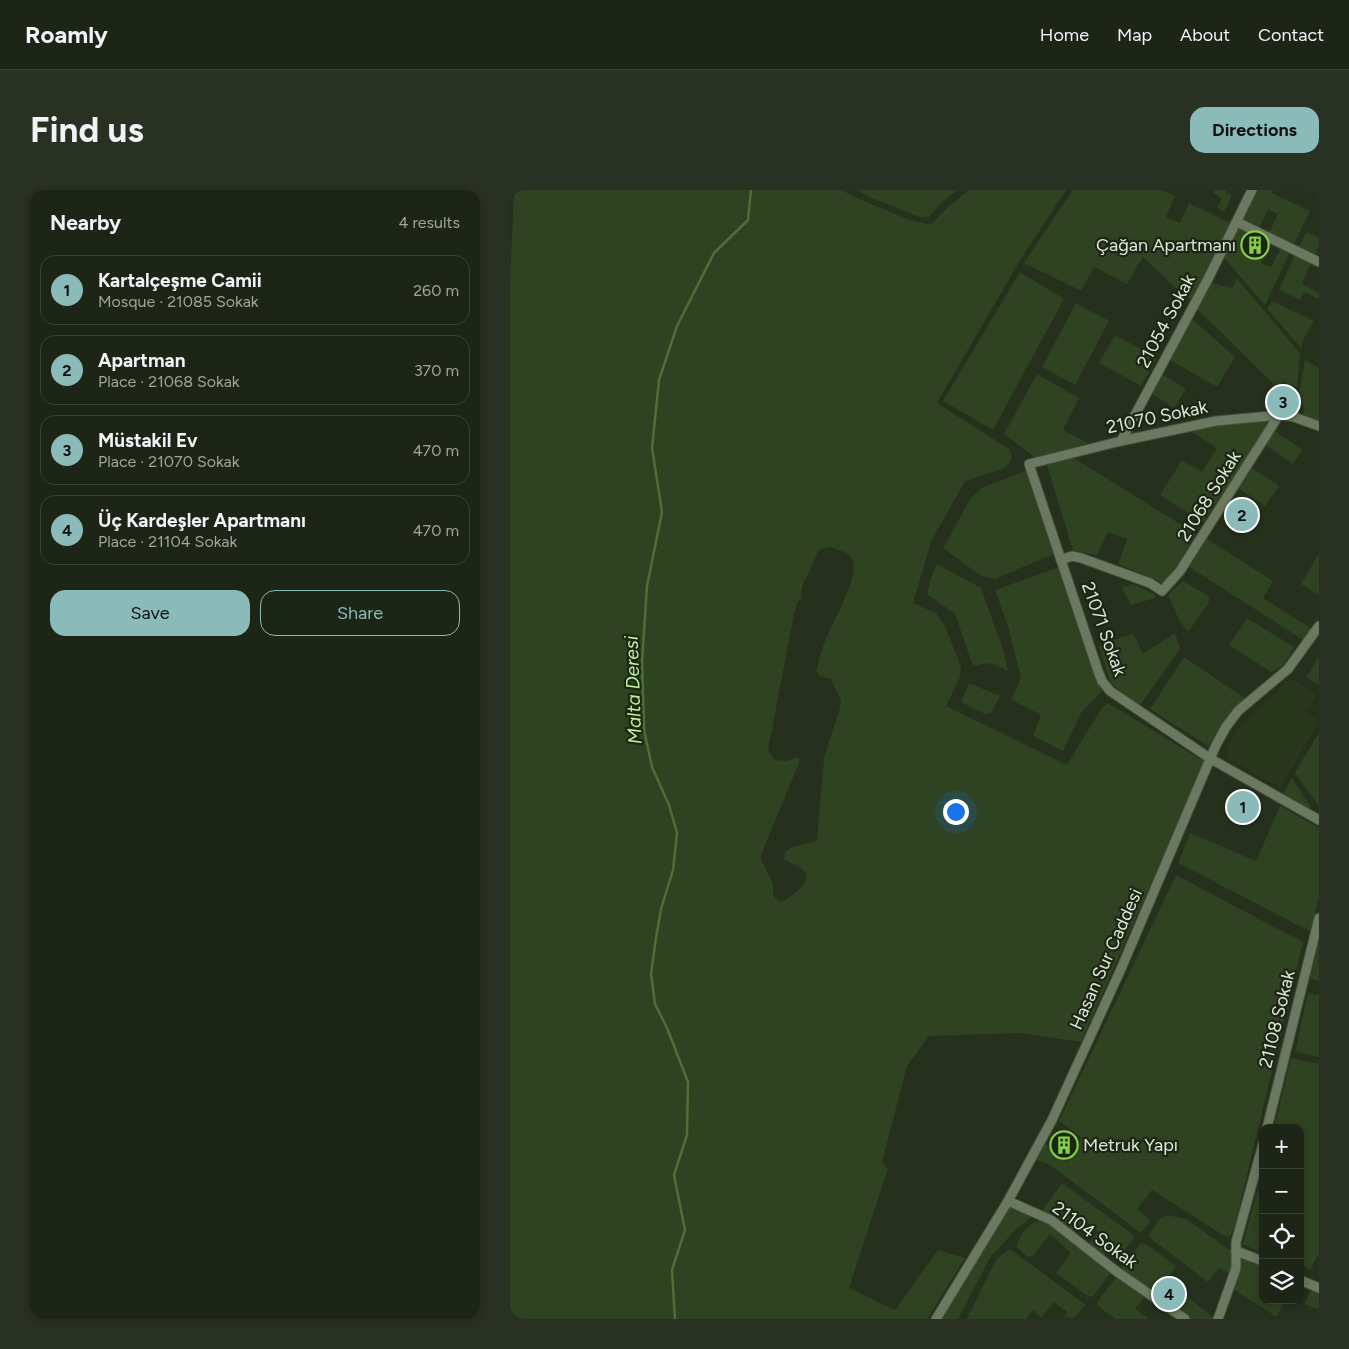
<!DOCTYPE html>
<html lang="en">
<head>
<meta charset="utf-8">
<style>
	body { margin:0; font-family:Figtree,sans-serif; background:#293123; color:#f1f3f6 }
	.controls { position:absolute; right:15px; bottom:15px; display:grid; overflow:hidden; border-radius:10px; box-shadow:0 2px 8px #0003 }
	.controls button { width:45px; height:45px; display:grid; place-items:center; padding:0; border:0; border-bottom:1px solid #3a4235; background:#1c2516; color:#f1f3f6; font:25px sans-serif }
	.you { position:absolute; left:445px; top:621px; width:18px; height:18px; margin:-12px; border:4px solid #fff; border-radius:50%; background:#1a73e8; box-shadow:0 0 0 8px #1a73e833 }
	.badge { display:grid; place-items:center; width:32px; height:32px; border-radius:50%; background:#8bbbb9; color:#111; font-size:16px; font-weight:700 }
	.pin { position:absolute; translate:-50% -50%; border:2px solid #fff; box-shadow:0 1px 5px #0006 }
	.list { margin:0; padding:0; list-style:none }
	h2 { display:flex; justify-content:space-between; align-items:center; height:65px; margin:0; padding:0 20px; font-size:21px }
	h2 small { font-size:16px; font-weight:400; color:#a0a5a1 }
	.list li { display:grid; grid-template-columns:32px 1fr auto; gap:15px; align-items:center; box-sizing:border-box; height:70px; margin:0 10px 10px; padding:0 10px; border:1px solid #3a4235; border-radius:15px }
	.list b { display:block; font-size:19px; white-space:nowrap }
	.list p { margin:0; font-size:16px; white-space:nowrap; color:#a0a5a1 }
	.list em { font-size:16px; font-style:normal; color:#a0a5a1 }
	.actions { display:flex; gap:10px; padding:15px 20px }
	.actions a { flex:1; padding:11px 0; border:1px solid #8bbbb9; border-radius:15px; text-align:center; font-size:18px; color:#8bbbb9 }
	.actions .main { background:#8bbbb9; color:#111 }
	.icon { flex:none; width:28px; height:28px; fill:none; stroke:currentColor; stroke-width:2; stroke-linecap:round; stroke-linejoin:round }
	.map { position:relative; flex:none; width:809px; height:1129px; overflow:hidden; border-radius:15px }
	header { display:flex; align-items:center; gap:30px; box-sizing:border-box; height:70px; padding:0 25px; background:#1c2516; border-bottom:1px solid #3a4235 }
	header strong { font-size:24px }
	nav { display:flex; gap:28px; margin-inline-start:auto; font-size:18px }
	.intro { display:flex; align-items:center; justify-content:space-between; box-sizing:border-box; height:120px; padding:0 30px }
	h1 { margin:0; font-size:35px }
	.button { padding:12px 22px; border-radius:15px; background:#8bbbb9; color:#111; font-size:18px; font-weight:700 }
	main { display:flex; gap:30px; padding:0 30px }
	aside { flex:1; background:#1c2516; border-radius:15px; box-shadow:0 2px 8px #0003 }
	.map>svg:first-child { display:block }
	.built { fill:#29381d }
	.green { fill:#2f4221; fill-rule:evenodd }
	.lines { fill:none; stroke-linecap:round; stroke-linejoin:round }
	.stream { stroke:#4f6f38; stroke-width:2.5 }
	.minor-casing { stroke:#434e3b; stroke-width:11 }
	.minor { stroke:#6b7961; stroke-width:9 }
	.labels { text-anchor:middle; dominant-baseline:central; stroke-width:4.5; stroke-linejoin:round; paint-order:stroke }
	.poi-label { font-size:18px; fill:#dfe7da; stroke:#1c2713; text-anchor:end }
	.street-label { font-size:18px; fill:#dfe7da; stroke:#1c2713 }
	.water-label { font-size:19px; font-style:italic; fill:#c1f29f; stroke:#1c2713 }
</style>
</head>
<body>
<header>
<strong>Roamly</strong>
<nav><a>Home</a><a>Map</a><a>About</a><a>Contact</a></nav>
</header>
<div class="intro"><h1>Find us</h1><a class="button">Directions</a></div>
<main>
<aside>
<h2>Nearby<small>4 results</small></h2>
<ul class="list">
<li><span class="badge">1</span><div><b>Kartalçeşme Camii</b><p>Mosque · 21085 Sokak</p></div><em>260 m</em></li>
<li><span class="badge">2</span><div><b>Apartman</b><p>Place · 21068 Sokak</p></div><em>370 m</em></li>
<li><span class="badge">3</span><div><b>Müstakil Ev</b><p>Place · 21070 Sokak</p></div><em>470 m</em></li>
<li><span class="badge">4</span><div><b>Üç Kardeşler Apartmanı</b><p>Place · 21104 Sokak</p></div><em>470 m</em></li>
</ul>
<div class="actions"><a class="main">Save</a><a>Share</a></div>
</aside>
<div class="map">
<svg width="809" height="1129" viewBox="0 0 809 1129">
	<rect width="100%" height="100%" fill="#25311d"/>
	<path class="built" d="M785,490l22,16 -11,16 13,9 -39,67 -50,-29 -4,-9 12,-21 49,-48z"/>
	<g class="green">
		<path d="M4,0h327l23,11 41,17 21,6 7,-1 15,-16 21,-17h97l-47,72 -82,141 72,46 3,7 -2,7 -8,6 -37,12 -34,61 -18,61 23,10 10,15 15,39 -1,10 -14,29 121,59 34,-56 7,-6 97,59 -124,280 -60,-9 -92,3 -22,30 -25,96 6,7 -39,119 46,22 43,-60 27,8 -38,61h-417v-1035zM320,357c8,3 20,5 23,14 6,15 -21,63 -28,80 -4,10 -6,20 -9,30l4,5 11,3 10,22 -1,7 -16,50 -7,82c-10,6 -23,3 -32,13l-1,6c6,5 17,7 21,13 7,10 -15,26 -23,30l-6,-3 -3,-4v-12l-11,-22 -1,-6 38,-92v-6l-13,4 -11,-1 -7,-10 26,-136 3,-11 4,-4 1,-12 17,-37z"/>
		<path d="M346,0h101l-19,16 -9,11 -7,1 -53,-21z"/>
		<path d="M563,0h89l13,6 -9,21 14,6 9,-20 43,21 -25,50 -16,25 -5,-1 -43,-41 -16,27 -33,-17 -13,24 -57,-28z"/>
		<path d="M704,0h13l-1,2 6,3 -7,17 -8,-4 5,-10 -9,-5z"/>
		<path d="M745,0h18l-1,3 38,18 -17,35 -25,-11 10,-21 -10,-5 -10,21 -17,-8z"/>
		<path d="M728,38l14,7 -8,17 12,6 8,-17 6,3 -9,19 10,4 9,-18 9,5 -24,51 -41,-47z"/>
		<path d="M796,42l13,6v8l-5,11 -16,-7z"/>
		<path d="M784,66l17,7 -9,21 17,9v6l-15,-7 -4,8 -21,-10z"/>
		<path d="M510,82l44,27 -71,131 -50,-29z"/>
		<path d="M727,89l63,74 -3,34 -15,-5 -3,7 -82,-80 15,-26 20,5z"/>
		<path d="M762,111l42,20 -11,19 -2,8 -34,-39z"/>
		<path d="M566,113l33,18 -34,64 -33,-18z"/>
		<path d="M682,129l43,38 -18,30 -47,-27z"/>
		<path d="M605,145l42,23 -16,28 -42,-23z"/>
		<path d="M795,170l14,8v56l-16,-6 1,-12 -6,-6z"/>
		<path d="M527,184l42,24 -16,32 25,13 -52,15 -32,-24z"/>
		<path d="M652,184l24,15 -12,19 -24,-15z"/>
		<path d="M759,230v5l-66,97 -43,-27 22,-35 20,12 15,-24 -25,-16 20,-6z"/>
		<path d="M765,241l28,19 -10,14 -28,-19z"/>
		<path d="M564,268l122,76 -17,28 -16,21 -45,-19 9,-25 -19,-7 -11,23 -24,-4 -26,-86z"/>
		<path d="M742,278l27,18 -14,20 -27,-18z"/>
		<path d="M516,281l28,83 -59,25 -14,-3 -38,-28 28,-50 12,-11z"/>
		<path d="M697,349l66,42 -10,17 49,31 -7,12 -116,-74z"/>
		<path d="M809,363v42l-18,-11z"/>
		<path d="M427,374l44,24 21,59 6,24 -18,-8 -17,3 -18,-52 -28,-20 4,-16z"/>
		<path d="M549,377l38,114 6,9 -22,23 -18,38 -30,-15 8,-21 -30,-15 10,-22 -13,-52 -13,-36z"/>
		<path d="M673,391l27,16 -2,7 -20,28 -9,-12 -11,-25z"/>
		<path d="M623,394l21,10 1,4 -24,7 -9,-17z"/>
		<path d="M737,428l47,29 -10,18 -13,7 -42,-27z"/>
		<path d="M623,443l10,21 32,-21 5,16 -40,56 -18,-12 -11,-10 -12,-37z"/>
		<path d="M809,466v29l-13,-8z"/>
		<path d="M674,467l62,42 -28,31 -10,16 -58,-37z"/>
		<path d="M459,493l31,13 -9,17 -6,1 -24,-12z"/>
		<path d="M809,543v73l-24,-33z"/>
		<path d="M782,588l18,28v4l-27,-16z"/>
		<path d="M770,616l39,22v67l-8,37 -133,-69 12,-30 66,28z"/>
		<path d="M666,685l127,67 -68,283 -5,12 -7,-2 -71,-45 -15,19 14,11 -10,13 -91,-68 -15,-6 9,-16 23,19 10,-13 4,-12 -22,-16z"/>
		<path d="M809,752v39l-9,-2z"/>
		<path d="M798,803l11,2v62l-24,-5z"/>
		<path d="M781,868l28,6v193l-2,-1 -7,14 -10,-6v-136h-26z"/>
		<path d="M552,993l73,53 -12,17 -11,-8 -9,12 -15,-12 10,-14 -14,-10 -10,13 -32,-23z"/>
		<path d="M747,1002l6,2v60l-20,-10z"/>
		<path d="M501,1015l21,12 -16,12 -26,29 -32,61h-17z"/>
		<path d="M657,1025l19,4 48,34 -1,9 -4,11 -10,-5 -11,14 -58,-44 -1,-4 12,-16z"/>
		<path d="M531,1030l10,5 60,47 -18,24 -4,1 -33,-24 15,-20 -21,-19 -17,22 -5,1 -11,-9c1,-13 11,-25 24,-28z"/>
		<path d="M631,1053l5,1 30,22 -19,28 -35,-24 1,-5z"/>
		<path d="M500,1059l76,56 -13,14 -9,-2 3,-5 -13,-10 -13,16 -8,-8 -7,9h-59l28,-57 5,-6z"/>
		<path d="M732,1069l21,6v35h22l-8,17 -43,-27z"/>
		<path d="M605,1089h5l24,18 -9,12 14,10h-33l-17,-12 -2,-5z"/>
		<path d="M802,1098l7,3v19l-15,-6z"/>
		<path d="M670,1101l34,27v1h-24l-19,-15z"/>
	</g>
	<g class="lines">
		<path class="stream" d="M165,1129l-3,-49 13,-40 -11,-55 13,-40 1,-53 -21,-54 -12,-24 -4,-30 5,-36 5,-29 12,-39 4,-37 -8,-28 -17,-38 -8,-37 -2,-68 5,-76 15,-74 -10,-64 7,-68 18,-54 37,-73 34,-33 3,-30"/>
		<g class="minor-casing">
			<g id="minor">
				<path d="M727,32l82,40"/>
				<path d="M809,236l-25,-9 -15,-2 -63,6 -95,20 -92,23 69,207 4,10 8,10 101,68 108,61"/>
				<path d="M611,251l87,-162 44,-89"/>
				<path d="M551,370l11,-4 9,2 69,25 12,8 18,-20 99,-156"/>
				<path d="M757,938l52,-210"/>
				<path d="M498,1011l43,19 65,51 69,48"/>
				<path d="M726,1061l27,10"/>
				<path d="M790,1090l19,8"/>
				<path d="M426,1129l72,-118 44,-81 69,-151 95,-224 10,-18 12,-16 50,-42 31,-43"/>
				<path d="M708,1129l18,-51v-26l27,-98"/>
			</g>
		</g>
		<use href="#minor" class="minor"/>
	</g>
	<defs>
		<g id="building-ring" transform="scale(1.4375)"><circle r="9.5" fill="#1c2713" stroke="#87cf4a" stroke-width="1.5"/><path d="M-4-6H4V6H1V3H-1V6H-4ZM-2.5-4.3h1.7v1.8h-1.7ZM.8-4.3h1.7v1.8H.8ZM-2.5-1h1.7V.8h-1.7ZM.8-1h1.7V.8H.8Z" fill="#87cf4a"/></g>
	</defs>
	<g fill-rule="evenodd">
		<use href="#building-ring" x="745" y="55"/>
		<use href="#building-ring" x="554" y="955"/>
	</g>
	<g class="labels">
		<g class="poi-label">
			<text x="726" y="55">Çağan Apartmanı</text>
			<text x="573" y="955" text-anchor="start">Metruk Yapı</text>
		</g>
		<g class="street-label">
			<text transform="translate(656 131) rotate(-62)">21054 Sokak</text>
			<text transform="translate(647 227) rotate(-12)">21070 Sokak</text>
			<text transform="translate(699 306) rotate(-58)">21068 Sokak</text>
			<text transform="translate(594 439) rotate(70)">21071 Sokak</text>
			<text transform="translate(596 769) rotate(-66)">Hasan Sur Caddesi</text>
			<text transform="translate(767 829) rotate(-76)">21108 Sokak</text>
			<text transform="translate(585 1045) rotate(36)">21104 Sokak</text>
		</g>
		<g class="water-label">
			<text transform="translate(123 500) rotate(-92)">Malta Deresi</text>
		</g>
	</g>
</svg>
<div class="controls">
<button>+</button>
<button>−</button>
<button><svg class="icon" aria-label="locate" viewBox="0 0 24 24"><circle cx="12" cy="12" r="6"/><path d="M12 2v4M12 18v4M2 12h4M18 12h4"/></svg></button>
<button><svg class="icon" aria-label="layers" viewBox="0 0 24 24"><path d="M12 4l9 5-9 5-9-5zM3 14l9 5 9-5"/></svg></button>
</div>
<div class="you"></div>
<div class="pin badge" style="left:733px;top:617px">1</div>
<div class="pin badge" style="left:732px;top:325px">2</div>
<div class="pin badge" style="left:773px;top:212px">3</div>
<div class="pin badge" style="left:659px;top:1104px">4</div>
</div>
</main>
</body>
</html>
